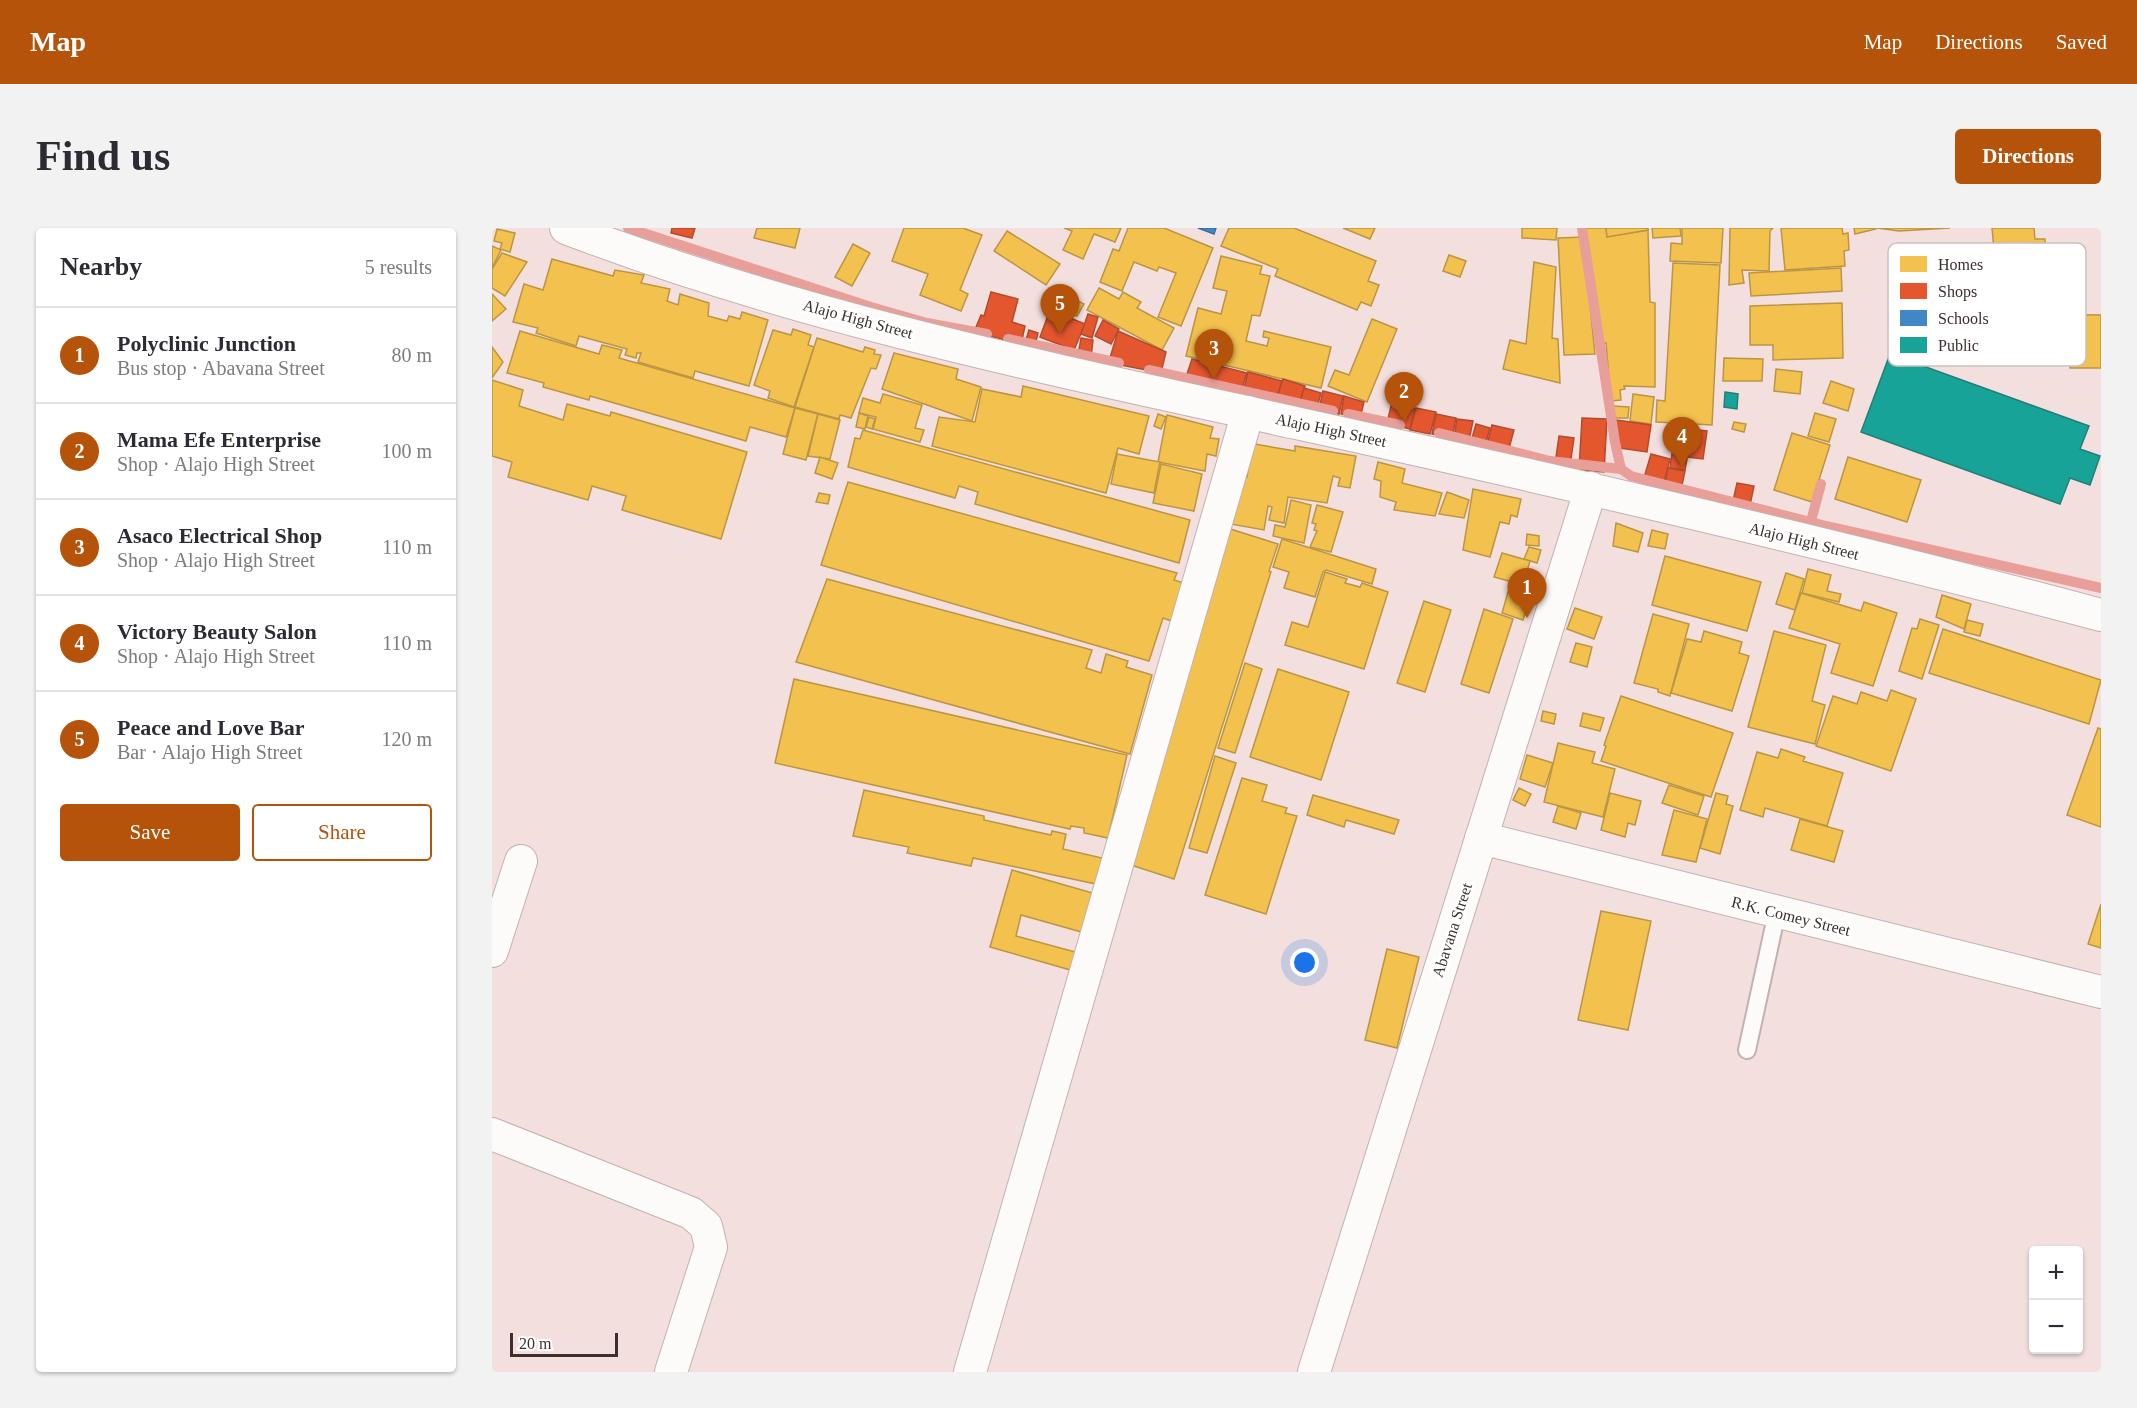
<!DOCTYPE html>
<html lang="en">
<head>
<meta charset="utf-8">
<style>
	body { margin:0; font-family:Georgia,serif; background:#f2f2f3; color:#2b2b33 }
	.controls { position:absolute; right:18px; bottom:18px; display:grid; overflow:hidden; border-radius:6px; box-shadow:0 2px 4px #0004 }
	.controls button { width:54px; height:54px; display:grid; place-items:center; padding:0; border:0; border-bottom:2px solid #e1e1e2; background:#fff; color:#2b2b33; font:30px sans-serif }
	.scale { position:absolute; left:18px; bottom:15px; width:108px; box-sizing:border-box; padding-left:6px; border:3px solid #3d2f2e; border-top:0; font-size:16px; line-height:21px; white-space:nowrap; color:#3d2f2e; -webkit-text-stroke:4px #fff; paint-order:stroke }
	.you { position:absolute; left:813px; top:735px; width:21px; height:21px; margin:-15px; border:4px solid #fff; border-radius:50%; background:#1a73e8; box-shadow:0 0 0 9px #1a73e833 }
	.badge { display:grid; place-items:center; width:39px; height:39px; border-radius:50%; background:#b45309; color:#fff; font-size:20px; font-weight:700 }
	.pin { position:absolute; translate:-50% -50px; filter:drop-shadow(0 2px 3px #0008) }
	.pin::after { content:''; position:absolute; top:32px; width:21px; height:18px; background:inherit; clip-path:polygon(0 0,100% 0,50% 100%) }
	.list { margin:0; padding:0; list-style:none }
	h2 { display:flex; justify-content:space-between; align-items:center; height:78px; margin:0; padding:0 24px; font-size:26px }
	h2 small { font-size:20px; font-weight:400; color:#7c7c81 }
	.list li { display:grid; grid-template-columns:39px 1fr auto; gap:18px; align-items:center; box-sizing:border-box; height:96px; padding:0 24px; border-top:2px solid #e1e1e2 }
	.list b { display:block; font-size:22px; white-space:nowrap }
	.list p { margin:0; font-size:20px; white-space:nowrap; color:#7c7c81 }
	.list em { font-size:20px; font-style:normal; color:#7c7c81 }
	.actions { display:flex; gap:12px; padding:18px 24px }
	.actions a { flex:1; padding:14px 0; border:2px solid #b45309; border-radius:6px; text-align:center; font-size:21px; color:#b45309 }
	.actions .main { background:#b45309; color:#fff }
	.map { position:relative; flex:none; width:1609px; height:1144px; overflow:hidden; border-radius:6px }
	header { display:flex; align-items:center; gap:36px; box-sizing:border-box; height:84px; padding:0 30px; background:#b45309; color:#fff }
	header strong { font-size:28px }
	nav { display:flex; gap:33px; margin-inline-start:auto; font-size:21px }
	.intro { display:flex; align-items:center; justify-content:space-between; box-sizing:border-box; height:144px; padding:0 36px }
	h1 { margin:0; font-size:42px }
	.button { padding:15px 27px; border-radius:6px; background:#b45309; color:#fff; font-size:21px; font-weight:700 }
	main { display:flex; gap:36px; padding:0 36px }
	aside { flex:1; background:#fff; border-radius:6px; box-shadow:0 2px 4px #0004 }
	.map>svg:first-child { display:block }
	.homes { fill:#f2c14e; stroke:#bc9544; stroke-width:1.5 }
	.shops { fill:#e4572e; stroke:#b24b2e; stroke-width:1.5 }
	.schools { fill:#3f88c5; stroke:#3e6d98; stroke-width:1.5 }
	.public { fill:#17a398; stroke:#228078; stroke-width:1.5 }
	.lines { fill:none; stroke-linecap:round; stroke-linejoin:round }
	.stream { stroke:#e89e99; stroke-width:10 }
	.lane-casing { stroke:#c1b2b1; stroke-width:20 }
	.street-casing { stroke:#c1b2b1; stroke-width:34 }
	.lane { stroke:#fdfafa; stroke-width:16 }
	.street { stroke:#fdfafa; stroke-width:32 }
	.labels { text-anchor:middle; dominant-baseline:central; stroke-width:6; stroke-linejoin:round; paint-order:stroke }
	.street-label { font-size:16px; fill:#3d2f2e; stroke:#fff }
	.key { fill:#fff; stroke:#c5c1c0; stroke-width:1.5 }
	.key-label { font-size:16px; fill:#3d2f2e }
</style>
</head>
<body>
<header>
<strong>Map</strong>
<nav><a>Map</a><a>Directions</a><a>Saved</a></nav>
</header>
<div class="intro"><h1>Find us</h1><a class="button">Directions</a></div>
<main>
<aside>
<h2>Nearby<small>5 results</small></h2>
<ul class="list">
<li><span class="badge">1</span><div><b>Polyclinic Junction</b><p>Bus stop · Abavana Street</p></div><em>80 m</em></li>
<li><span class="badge">2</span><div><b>Mama Efe Enterprise</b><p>Shop · Alajo High Street</p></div><em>100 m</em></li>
<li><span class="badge">3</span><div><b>Asaco Electrical Shop</b><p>Shop · Alajo High Street</p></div><em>110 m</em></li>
<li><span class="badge">4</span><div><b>Victory Beauty Salon</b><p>Shop · Alajo High Street</p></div><em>110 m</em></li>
<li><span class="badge">5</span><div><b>Peace and Love Bar</b><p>Bar · Alajo High Street</p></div><em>120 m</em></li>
</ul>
<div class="actions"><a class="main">Save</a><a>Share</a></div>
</aside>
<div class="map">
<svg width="1609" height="1144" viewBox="0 0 1609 1144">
	<rect width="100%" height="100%" fill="#f3e0de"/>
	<g class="homes">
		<path d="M265,0h43l-5,20 -41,-10z"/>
		<path d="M412,0h59l19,7 -22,55 8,4 -7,17 -41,-16 8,-21 -36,-13z"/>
		<path d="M572,0h57l-6,14 -21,-8 -11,25 -20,-9 9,-19z"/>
		<path d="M636,0h36l49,20 -32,78 -23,-9 18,-44 -17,-6 -2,4 -23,-9 -12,29 -22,-9 13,-33 6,2z"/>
		<path d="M737,0h65l82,33 -8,20 11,4 -8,21 -10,-4 -4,8 -82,-34 3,-7 -57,-23z"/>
		<path d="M851,0h32l-5,11z"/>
		<path d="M1030,0h35l-1,12 -34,-2z"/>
		<path d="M1092,0h22l1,9 41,-7 2,72 5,1v84l-31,-1 1,3 -5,1 1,10 -10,1 -5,-58 -7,1z"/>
		<path d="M1114,0h42v2l-41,7z"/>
		<path d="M1160,0h28l1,8 -28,2z"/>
		<path d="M1190,0h41l-2,35 -51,-2 1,-18 11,1z"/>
		<path d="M1238,0h43l-3,3 -1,40 -27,-1 2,13 -15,2z"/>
		<path d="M1289,0h61l1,6 5,-1 1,17 -5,1 1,15 -60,4z"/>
		<path d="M1362,0h22v1l-21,5z"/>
		<path d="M1458,0l-51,3 -22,-3z"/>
		<path d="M1500,0h42l1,11h10l2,42h-11v4l-40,3v-12h-8l-1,-14 8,-1z"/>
		<path d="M5,1l18,4 -5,19 -10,-3 2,-6 -8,-2z"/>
		<path d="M515,3l53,33 -14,21 -52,-34z"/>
		<path d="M1091,9l12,117 -31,1 -6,-117z"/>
		<path d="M361,16l17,9 -18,33 -17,-9z"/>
		<path d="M0,18l9,4 -9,18z"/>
		<path d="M10,25l25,9 -22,34 -13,-8v-19z"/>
		<path d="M957,27l17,6 -6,16 -17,-6z"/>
		<path d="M729,28l41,10 -2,8 10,2 -10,40 -8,-1 -6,26 21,5 2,-8 -6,-1 1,-6 67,16 -10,41 -135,-32 12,-48 23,6 6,-23 -14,-3z"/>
		<path d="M60,31l61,17 2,-6 29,5 -3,8 29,6 -3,12 11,4 2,-11 29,9 -1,13 19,5 2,-5 11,3 2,-7 26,8 -19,66 -54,-15 -2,7 -55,-16 3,-9h-4l-1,5 -11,-3 2,-6 -48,-13 -3,10 -40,-13 2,-5 -25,-6 11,-38 19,6z"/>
		<path d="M1042,34l22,5 -4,71 6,1 2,44 -57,-14 7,-29 16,4z"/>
		<path d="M1181,35l47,2 -8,160 -56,-3 1,-22 8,1z"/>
		<path d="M1349,40l1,23 -91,5 -2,-23z"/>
		<path d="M607,60l20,11 4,-7 18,10 -4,6 37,20 -12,22 -75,-40z"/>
		<path d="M0,66l14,15 -14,12z"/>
		<path d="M582,71l10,5 -7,12 -9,-4z"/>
		<path d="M1350,75l1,55 -70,2v-15h-23v-39z"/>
		<path d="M1539,86l70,1v53h-31v-13h-40z"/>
		<path d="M880,91l25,10 -30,73 -39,-16 7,-16 14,5z"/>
		<path d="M301,101l18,6 -3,10 6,2 -20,60 -26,-9 2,-7 -16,-6 19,-55 18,5z"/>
		<path d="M28,103l79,23 3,-9 20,5 -3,8 176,50 -9,29 -36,-10 -4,14 -156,-45 -1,4 -46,-13 1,-4 -37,-10z"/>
		<path d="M325,110l46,14 2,-5 10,3 -1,4 7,1 -5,14 -5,-1 -20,50 -11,-3 -1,4 -44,-12z"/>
		<path d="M0,119l11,15 -11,16z"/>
		<path d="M402,125l64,16 -2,10 25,8 -9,34 -90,-32z"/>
		<path d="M1232,130l39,1 -1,22h-39z"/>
		<path d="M1284,141l26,3 -2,22 -26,-3z"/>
		<path d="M0,152l31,10 -4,16 44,14 4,-16 43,12 1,-4 136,40 -26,87 -99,-29 4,-14 -34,-10 -4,14 -80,-23 4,-15 -20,-6z"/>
		<path d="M1339,153l23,8 -6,22 -25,-8z"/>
		<path d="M531,158l126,30 -10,38 -21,-6 -12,45 -174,-47 7,-29 36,5 7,-33 39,8z"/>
		<path d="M391,166l39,11 -7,23 9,2 -4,12 -47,-13 3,-12 -17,-4 4,-15 17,5z"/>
		<path d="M1141,166l21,3 -3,27 -21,-3z"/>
		<path d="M1121,178l16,1 -1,11h-16z"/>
		<path d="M303,180l23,6 -12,46 -23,-6z"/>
		<path d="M367,185l9,3 -3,13 -9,-2z"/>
		<path d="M1323,185l21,6 -7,23 -21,-6z"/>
		<path d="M326,186l22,6 -10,39 -22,-3z"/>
		<path d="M666,186l8,3 -5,12 -7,-3z"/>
		<path d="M675,187l46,12 -3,11 9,1 -3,17 -9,-2 -2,17 -47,-9z"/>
		<path d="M377,189l6,2 -3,10 -6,-2z"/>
		<path d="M1242,194l12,2 -2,8 -12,-3z"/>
		<path d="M371,202l327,90 -11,43 -204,-59 3,-12 -19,-6 -4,12 -107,-31 7,-29 5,1z"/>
		<path d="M1300,205l38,12 -18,57 -38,-12z"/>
		<path d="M751,214l52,9v-5l61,10 -6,32 -12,-2 2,-8 -7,-2 -6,27 -39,-6 -4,26 -15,-3 3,-13 -4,-1 -4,24 -39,-7 9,-49 13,3 2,-13 -10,-2z"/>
		<path d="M625,226l43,8 -6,31 -43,-9z"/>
		<path d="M328,229l18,6 -6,16 -17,-6z"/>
		<path d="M1356,229l73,23 -14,42 -72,-23z"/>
		<path d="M886,234l27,7 -3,14 40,10 -7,23 -41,-6 2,-8 -16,-5 1,-16 -7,-2z"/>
		<path d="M669,236l41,10 -8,37 -41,-8z"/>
		<path d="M356,254l329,91 -3,7 10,3 -9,29 -4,9 -8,-3 -14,43 -328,-96z"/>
		<path d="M981,261l48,10 -4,18 -6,-2 -2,9 -9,-2 -10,35 -27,-7z"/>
		<path d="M955,264l22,8 -5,18 -25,-4z"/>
		<path d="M327,265l11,2 -2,9 -12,-2z"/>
		<path d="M799,272l20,5 -7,38 -31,-7 2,-11 10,2z"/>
		<path d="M825,277l26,7 -12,40 -21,-5 7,-16 -3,-1 2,-6 -4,-1z"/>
		<path d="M1124,295l27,10 -5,19 -25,-6z"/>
		<path d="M732,299l54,17 -9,27 2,1 -97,307 -46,-15z"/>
		<path d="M1160,302l16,4 -3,15 -17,-3z"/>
		<path d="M1035,306l12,2v10l-13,-1z"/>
		<path d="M790,311l94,30 -4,15 -46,-14 -3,2 -8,25 -31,-9 5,-16 -16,-5z"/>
		<path d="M1037,319l12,3 -4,13 -13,-4z"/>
		<path d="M1010,325l28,8 -7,24 -29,-8z"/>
		<path d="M1173,328l96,26 -14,49 -95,-26z"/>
		<path d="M1316,341l23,6 -4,16 14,3 -2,8 -37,-9z"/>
		<path d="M833,344l22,7 -2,4 15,4 2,-4 26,9 -24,77 -79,-24 7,-23 16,5z"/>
		<path d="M1294,345l18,6 -9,31 -19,-6z"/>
		<path d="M335,351l265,71 -6,18 15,5 5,-19 22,7 -2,6 26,8 -22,79 -334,-92z"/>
		<path d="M1016,364l22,6 -7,22 -21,-7z"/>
		<path d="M1309,365l60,18 3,-9 33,11 -24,73 -42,-13 9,-29 -51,-16z"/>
		<path d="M1450,367l29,9 -7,25 -28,-12z"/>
		<path d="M932,373l27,9 -26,82 -28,-9z"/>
		<path d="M1083,380l27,9 -8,22 -27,-10z"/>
		<path d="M992,381l29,10 -24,74 -28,-9z"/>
		<path d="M1161,386l36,10 -19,72 -12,-4v-3l-24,-6z"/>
		<path d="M1428,391l19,6 -17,54 -23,-8 13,-43 5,1z"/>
		<path d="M1475,392l16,4 -3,12 -16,-4z"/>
		<path d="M1451,401l158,51 -12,44 -160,-51z"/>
		<path d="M1212,403l38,11 -3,11 10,3 -17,55 -61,-18 16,-54 14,3z"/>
		<path d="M1282,403l52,14 -14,56 13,4 -10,39 -67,-17z"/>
		<path d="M1084,415l16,4 -5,20 -17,-5z"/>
		<path d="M753,435l17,6 -27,84 -17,-5z"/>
		<path d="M786,441l71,23 -28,88 -71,-23z"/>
		<path d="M302,451l333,76 -19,83 -24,-5v-5l-13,-2 -1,3 -295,-66z"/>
		<path d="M1399,462l25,9 -25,72 -75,-25 17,-50 24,8 4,-12 26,9z"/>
		<path d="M1129,468l112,37 -22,64 -110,-36 5,-15 -2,-1z"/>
		<path d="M1051,483l13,3 -2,10 -13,-3z"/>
		<path d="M1091,485l21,5 -4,13 -20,-5z"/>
		<path d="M1606,500l3,1v98l-34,-12z"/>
		<path d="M1066,515l37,9 -3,11 23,6 -12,48 -59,-15z"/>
		<path d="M1289,521l24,8 -2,4 40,12 -16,53 -62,-18 -2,9 -23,-7 17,-58 21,6z"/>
		<path d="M1035,527l26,8 -8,24 -25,-8z"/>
		<path d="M723,528l21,7 -29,90 -18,-5z"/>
		<path d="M750,550l25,7 -5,16 25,7 -2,5 12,3 -31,98 -61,-19z"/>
		<path d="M1177,557l35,11 -6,19 -36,-12z"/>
		<path d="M1027,560l12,6 -6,12 -12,-6z"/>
		<path d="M372,562l120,26v4l67,15 1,-4 14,3 -3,15 39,9 -6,26 -123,-26 -2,8 -64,-13 2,-6 -56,-11z"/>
		<path d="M1118,565l31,8 -6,24 -7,-2 -3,14 -24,-7z"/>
		<path d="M1224,565l12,3 -2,8 7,2 -13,48 -20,-6z"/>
		<path d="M821,567l86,25 -5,14 -48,-14 -2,7 -37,-12z"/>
		<path d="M1066,578l23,7 -5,16 -23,-7z"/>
		<path d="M1182,582l33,9 -11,43 -34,-7z"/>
		<path d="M1308,591l43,12 -9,31 -43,-12z"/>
		<path d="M520,642l84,24 -11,39 -64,-18 -5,21 63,17 -5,18 -84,-24z"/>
		<path d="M1609,676v44l-13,-4z"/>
		<path d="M1109,683l50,10 -23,109 -50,-10z"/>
		<path d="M895,721l32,8 -22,91 -32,-8z"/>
	</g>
	<g class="shops">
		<path d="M180,0h23l-3,10 -21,-5z"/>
		<path d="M499,64l27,7 -6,23 13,4 -4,18 -47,-12 7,-17 3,1z"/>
		<path d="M558,82l35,14 -11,26 -34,-13z"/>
		<path d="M596,86l10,3 -6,21 -11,-4z"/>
		<path d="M611,92l16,9 -8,15 -16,-8z"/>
		<path d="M537,102l9,3 -3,12 -10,-2z"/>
		<path d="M626,103l48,21 -5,21 -56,-11 1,-4h4z"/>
		<path d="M589,110l12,2 -2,17 -13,-2z"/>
		<path d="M700,131l55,14 -6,18 -55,-14z"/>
		<path d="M756,144l34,9 -5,17 -34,-5z"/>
		<path d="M791,151l22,7 -6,18 -22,-7z"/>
		<path d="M812,160l17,5 -4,15 -17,-6z"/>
		<path d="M831,163l20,5 -4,18 -20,-5z"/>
		<path d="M852,168l20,6 -4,16 -19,-4z"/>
		<path d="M900,174l23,6 -5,21 -23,-6z"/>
		<path d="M924,180l20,4 -6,22 -20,-4z"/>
		<path d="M944,186l20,4 -4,20 -20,-4z"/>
		<path d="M1090,190l25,1 -3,53 -25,-2z"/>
		<path d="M965,191l16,2 -4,19 -15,-3z"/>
		<path d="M1124,192l35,5 -4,27 -27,-4z"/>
		<path d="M984,196l14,4 -5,18 -14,-4z"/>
		<path d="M1000,197l22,5 -6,22 -21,-7z"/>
		<path d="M1197,201l18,2 -4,28 -15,-2z"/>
		<path d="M1067,208l15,2 -4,28 -15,-2z"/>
		<path d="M1181,218l16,2 -4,22 -15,-2z"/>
		<path d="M1159,226l19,5 -6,24 -20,-5z"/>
		<path d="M1176,240l17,3 -3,14 -17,-3z"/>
		<path d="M1245,255l17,3 -4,19 -17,-4z"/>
	</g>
	<path class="schools" d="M706,0h18l-2,6z"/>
	<g class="public">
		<path d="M1398,126l199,72 -9,23 20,7 -10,29 -20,-7 -10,26 -199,-72z"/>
		<path d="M1233,164l13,2 -1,15 -13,-2z"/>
	</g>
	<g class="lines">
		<g class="stream">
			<path d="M136,0l243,79 56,16 60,11"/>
			<path d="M1090,0l33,214 6,27 10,7 195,50 275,62"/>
			<path d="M516,111l111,24"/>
			<path d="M657,142l184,41"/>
			<path d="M856,186l52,11"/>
			<path d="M947,205l111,28 71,8"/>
			<path d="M1319,293l10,-37"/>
		</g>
		<g class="lane-casing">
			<path id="lane" d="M1255,822l30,-138"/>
		</g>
		<g class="street-casing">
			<g id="street">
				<path d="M74,0c235,90 485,141 730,195 269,59 538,121 805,192"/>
				<path d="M989,610l620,154"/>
				<path d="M0,723l29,-90"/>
				<path d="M0,906l199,79 15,13 5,21 -40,125"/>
				<path d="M478,1144l278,-960"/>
				<path d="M822,1144l277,-884"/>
			</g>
		</g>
		<use href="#lane" class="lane"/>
		<use href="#street" class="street"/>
	</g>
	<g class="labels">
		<g class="street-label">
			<text transform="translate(366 91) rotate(15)">Alajo High Street</text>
			<text transform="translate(839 202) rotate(12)">Alajo High Street</text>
			<text transform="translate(1312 313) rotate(14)">Alajo High Street</text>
			<text transform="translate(1299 688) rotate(14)">R.K. Comey Street</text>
			<text transform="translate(960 702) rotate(-72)">Abavana Street</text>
		</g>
	</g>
	<rect x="1396" y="15" width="198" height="123" rx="9" class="key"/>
	<rect x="1408" y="28" width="27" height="16" fill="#f2c14e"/>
	<rect x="1408" y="55" width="27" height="16" fill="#e4572e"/>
	<rect x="1408" y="82" width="27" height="16" fill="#3f88c5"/>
	<rect x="1408" y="109" width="27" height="16" fill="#17a398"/>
	<g class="key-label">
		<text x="1446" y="42">Homes</text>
		<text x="1446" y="69">Shops</text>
		<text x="1446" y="96">Schools</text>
		<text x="1446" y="123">Public</text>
	</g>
</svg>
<div class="controls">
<button>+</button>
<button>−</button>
</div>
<div class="scale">20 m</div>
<div class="you"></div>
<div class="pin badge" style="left:1035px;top:390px">1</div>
<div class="pin badge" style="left:912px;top:194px">2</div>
<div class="pin badge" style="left:722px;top:151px">3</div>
<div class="pin badge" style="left:1190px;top:239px">4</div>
<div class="pin badge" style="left:568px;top:106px">5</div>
</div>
</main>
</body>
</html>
